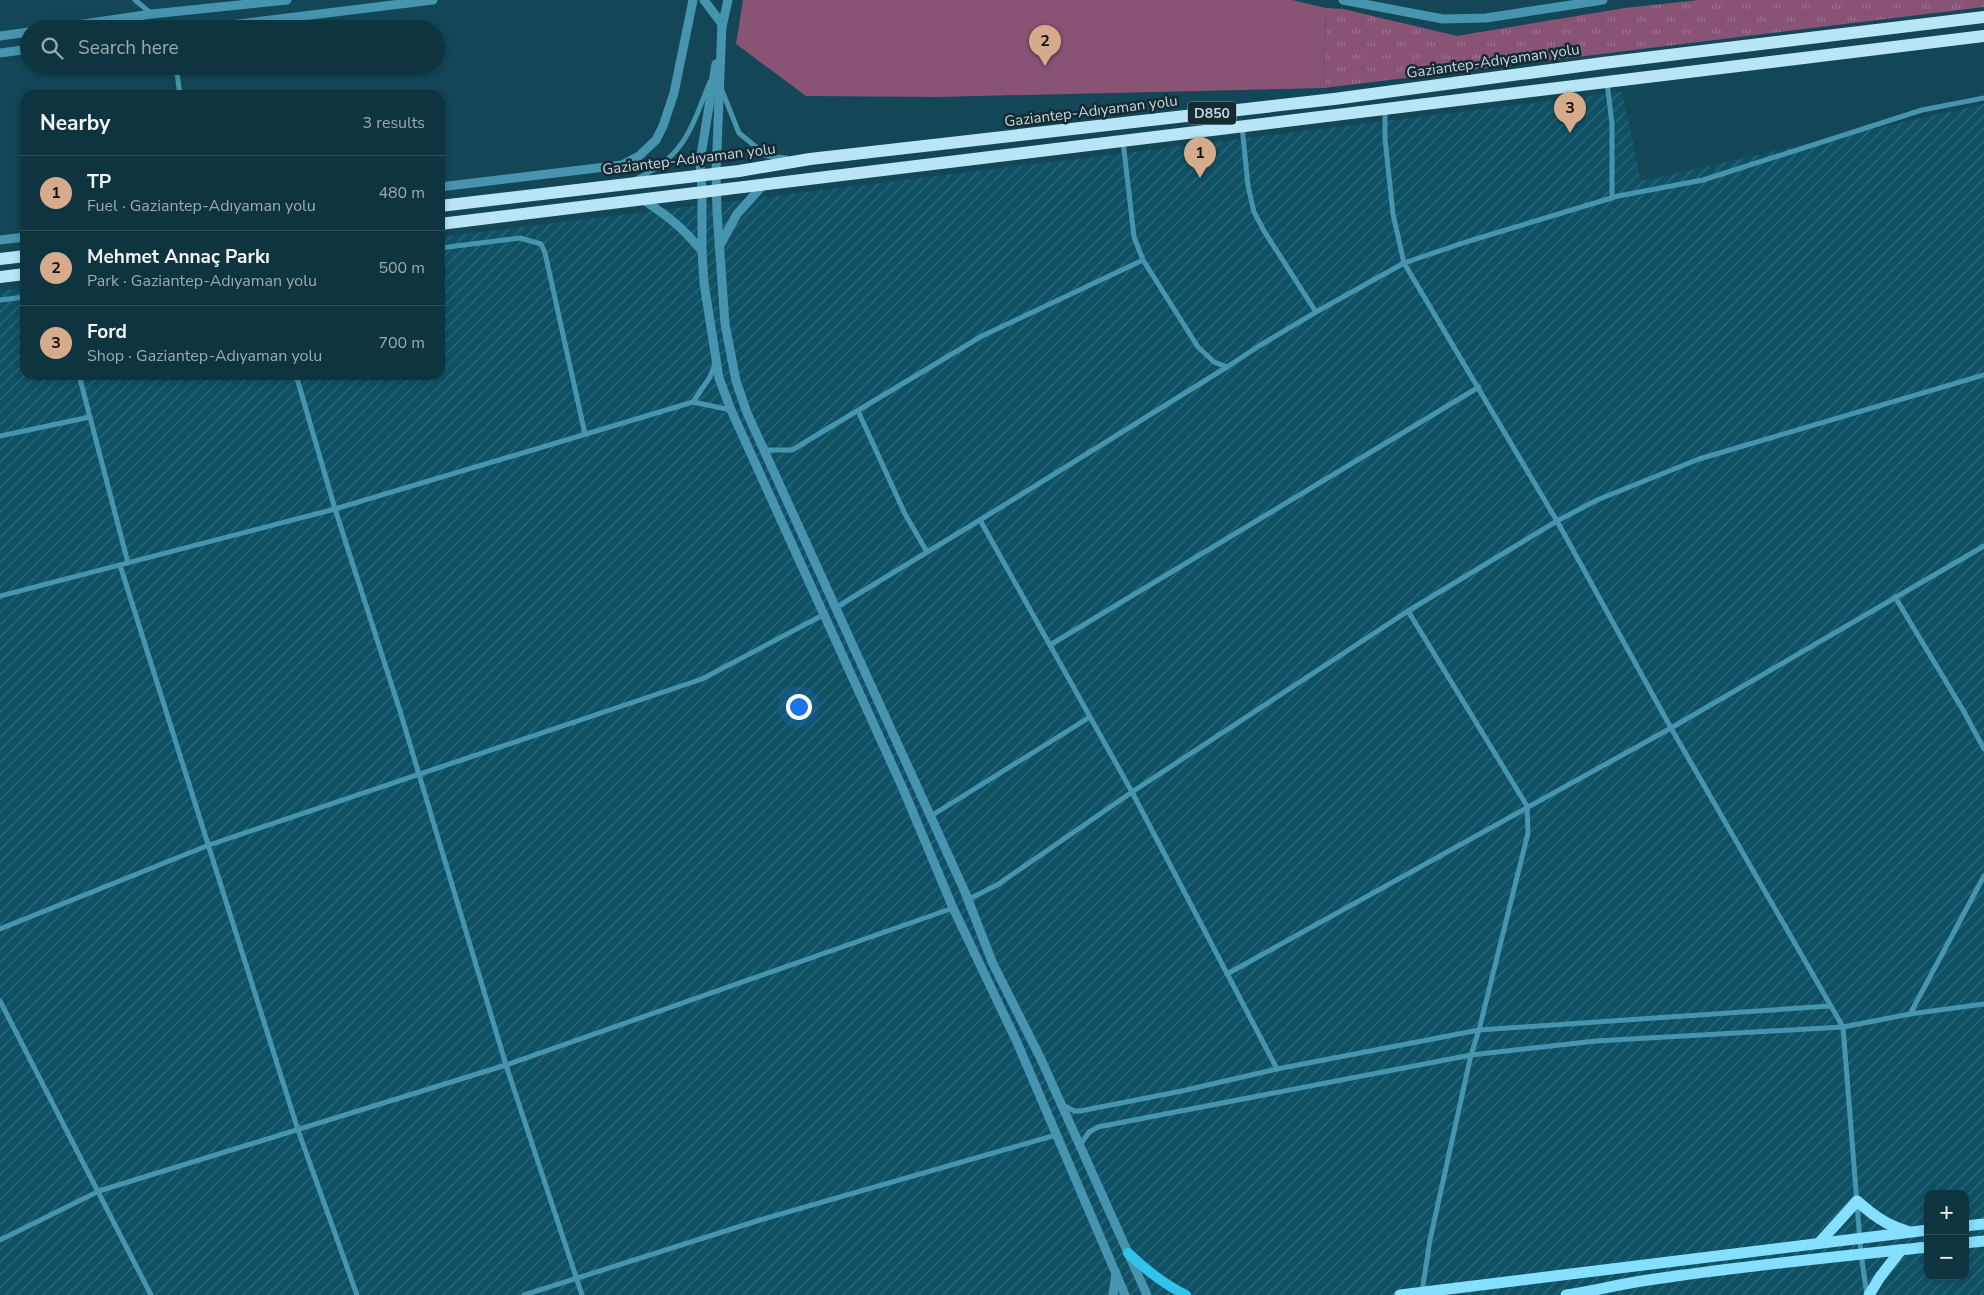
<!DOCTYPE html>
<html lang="en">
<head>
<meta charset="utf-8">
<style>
	body { margin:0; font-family:"Nunito Sans",sans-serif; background:#1c3f4b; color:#f1f3f6 }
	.controls { position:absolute; right:15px; bottom:15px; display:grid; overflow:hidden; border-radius:10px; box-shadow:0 2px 8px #0003 }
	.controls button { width:45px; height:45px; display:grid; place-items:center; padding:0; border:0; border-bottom:1px solid #2e4f59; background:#0e3440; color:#f1f3f6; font:25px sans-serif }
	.you { position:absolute; left:798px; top:706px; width:18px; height:18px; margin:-12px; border:4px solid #fff; border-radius:50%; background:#1a73e8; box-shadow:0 0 0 8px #1a73e833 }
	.badge { display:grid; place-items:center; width:32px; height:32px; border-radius:50%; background:#d6ab8b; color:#111; font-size:16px; font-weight:700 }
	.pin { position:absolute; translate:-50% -41px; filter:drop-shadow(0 1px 2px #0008) }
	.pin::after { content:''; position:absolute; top:26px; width:18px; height:15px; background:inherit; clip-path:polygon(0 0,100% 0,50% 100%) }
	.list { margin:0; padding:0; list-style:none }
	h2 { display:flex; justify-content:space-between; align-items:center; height:65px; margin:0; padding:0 20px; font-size:21px }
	h2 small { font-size:16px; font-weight:400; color:#9baab1 }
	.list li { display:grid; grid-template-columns:32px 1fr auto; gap:15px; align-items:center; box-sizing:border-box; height:75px; padding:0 20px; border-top:1px solid #2e4f59 }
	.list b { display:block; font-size:19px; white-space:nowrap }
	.list p { margin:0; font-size:16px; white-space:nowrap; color:#9baab1 }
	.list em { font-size:16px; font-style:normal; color:#9baab1 }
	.icon { flex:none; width:28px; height:28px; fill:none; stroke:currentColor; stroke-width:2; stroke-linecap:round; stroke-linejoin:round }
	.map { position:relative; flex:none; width:1984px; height:1295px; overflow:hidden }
	.search { position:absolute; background:#0e3440; box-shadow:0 2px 8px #0003; left:20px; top:20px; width:425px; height:55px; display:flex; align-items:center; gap:12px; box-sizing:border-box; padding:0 18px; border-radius:28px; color:#9baab1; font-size:19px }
	.panel { position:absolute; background:#0e3440; box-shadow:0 2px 8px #0003; left:20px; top:90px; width:425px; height:290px; border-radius:15px }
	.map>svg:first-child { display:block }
	.industrial { fill:url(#industrial-furrows); fill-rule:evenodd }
	.grass { fill:url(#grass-tufts) }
	.park { fill:#895375 }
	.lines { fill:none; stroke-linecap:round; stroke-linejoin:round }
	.minor { stroke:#4694ae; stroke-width:5 }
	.tertiary { stroke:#4694ae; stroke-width:9 }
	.secondary { stroke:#32c3ed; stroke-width:10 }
	.primary { stroke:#85e0ff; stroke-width:11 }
	.trunk { stroke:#b9e6f6; stroke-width:12 }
	.labels { text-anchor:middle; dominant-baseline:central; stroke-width:5; stroke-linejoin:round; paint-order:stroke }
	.shield { fill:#152a31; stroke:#8ba3ac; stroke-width:1 }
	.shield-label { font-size:14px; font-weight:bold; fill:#bed7e1 }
	.street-label { font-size:15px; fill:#bed7e1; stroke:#152a31 }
</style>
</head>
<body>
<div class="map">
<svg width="1984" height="1295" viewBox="0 0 1984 1295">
	<defs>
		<pattern id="industrial-furrows" width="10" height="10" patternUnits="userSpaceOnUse" patternTransform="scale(1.25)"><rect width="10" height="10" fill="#0f5164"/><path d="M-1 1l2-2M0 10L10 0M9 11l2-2" fill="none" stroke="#30697a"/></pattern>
		<pattern id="grass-tufts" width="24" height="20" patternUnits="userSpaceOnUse" patternTransform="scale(1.25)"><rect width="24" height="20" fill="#895375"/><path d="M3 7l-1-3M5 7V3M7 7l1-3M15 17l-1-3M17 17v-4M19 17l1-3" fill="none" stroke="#9d738f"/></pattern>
	</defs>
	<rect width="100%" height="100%" fill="#134656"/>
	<path class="industrial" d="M1622,92l19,89 343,-77v1191h-1984v-1004l25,-3v87h415v-138zM1928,1194h37v82h-37z"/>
	<path class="grass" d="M1699,0h285v7l-660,81 2,-80 17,1 114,27 168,-28z"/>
	<path class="park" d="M743,0h549l34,8 -2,80 -387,9 -131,-1 -70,-52z"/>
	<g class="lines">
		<g class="minor">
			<path d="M135,0l17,14"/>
			<path d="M176,66l4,29"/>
			<path d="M1607,82l5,42v74"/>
			<path d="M721,88l18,45 28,23 20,2"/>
			<path d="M1385,109v30l8,75 11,49 153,258 114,207 172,299 18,227 6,41"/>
			<path d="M1242,126l6,60 6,26 10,19 52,81"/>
			<path d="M1123,141l11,96 9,23 55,87 16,15 13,5 32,-21 57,-34 88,-49 62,-21 152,-46 85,-16 219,-70 62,-12"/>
			<path d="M636,179c49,-22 55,-51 74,-97"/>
			<path d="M440,248l80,-10 21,6 4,9 40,181"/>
			<path d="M0,300l25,-3"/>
			<path d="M1227,367l-247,153 152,272 145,277"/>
			<path d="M79,375l49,188"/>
			<path d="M296,375l39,134 65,202 106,354 76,230"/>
			<path d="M693,402l17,-25 5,-13"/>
			<path d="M858,411l47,103 22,38"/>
			<path d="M0,436l90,-19"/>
			<path d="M764,450h28l190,-114 161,-76"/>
			<path d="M120,565l178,565 59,165"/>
			<path d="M0,596l335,-87 358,-107 38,8"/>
			<path d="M1895,597l68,113 21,39"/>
			<path d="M835,608l145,-88"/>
			<path d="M1408,611l119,195 1,27 -49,197 -8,25 -41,185 -8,52"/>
			<path d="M1050,645l429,-258"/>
			<path d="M931,816l159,-99"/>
			<path d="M967,900l30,-15 135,-93 276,-181 149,-90 40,-21 102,-41 285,-84"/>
			<path d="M0,929l209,-84 493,-166 121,-64"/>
			<path d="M1227,974l444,-246 313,-182"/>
			<path d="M0,1001l151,294"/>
			<path d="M1910,1014l74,-138"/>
			<path d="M1063,1105l11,6h6l102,-20 95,-22 202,-39 351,-24"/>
			<path d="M1080,1145l9,-13 9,-5 373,-72 125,-14 247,-14 67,-13 74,-10"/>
			<path d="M0,1240l99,-49 407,-126 447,-157"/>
			<path d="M524,1295l236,-75 296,-85"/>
		</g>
		<g class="tertiary">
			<path d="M704,0l18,24 -6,149 1,39 8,112 11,57 11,32 218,479 28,72 47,93 107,238"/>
			<path d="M1343,0l100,19 43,-1 117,-18"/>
			<path d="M722,27l6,-27"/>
			<path d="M49,29l103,-15 135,-14"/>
			<path d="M197,29l236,-29"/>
			<path d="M0,36l29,-4"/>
			<path d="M0,53l29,-4"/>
			<path d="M716,64l-16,97 2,30v60l2,32 15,95 12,32 173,381 49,117 63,132 109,255"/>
			<path d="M440,187l182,-22 17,-9 17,-16 7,-14 11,-33 19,-93"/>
			<path d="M642,199c27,18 39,27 60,52"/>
			<path d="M0,240l25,-3"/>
			<path d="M719,247l18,-33 27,-30"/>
			<path d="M1113,1295l3,-22"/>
		</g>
		<path class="secondary" d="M1128,1253c18,17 35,31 58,42"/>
		<g class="primary">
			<path d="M1965,1226l19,-2"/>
			<path d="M1819,1243l38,-42c16,14 29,24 50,30"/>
			<path d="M1965,1243l19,-2"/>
			<path d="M1400,1295l528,-65"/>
			<path d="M1566,1295c27,-4 54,-11 82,-15 93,-14 186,-23 280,-33"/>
			<path d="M1869,1295l11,-18 21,-27"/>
		</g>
		<g class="trunk">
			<path d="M440,206l299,-35 71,-12 524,-60 269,-36 381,-46"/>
			<path d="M440,224l1544,-188"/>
			<path d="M0,259l25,-3"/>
			<path d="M0,277l25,-3"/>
		</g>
	</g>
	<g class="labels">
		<rect class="shield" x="1188" y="101.5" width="48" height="23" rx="4"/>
		<g class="shield-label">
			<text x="1212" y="113">D850</text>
		</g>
		<g class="street-label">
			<text transform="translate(1493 61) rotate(-8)">Gaziantep-Adıyaman yolu</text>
			<text transform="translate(1091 111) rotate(-7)">Gaziantep-Adıyaman yolu</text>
			<text transform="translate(689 159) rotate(-7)">Gaziantep-Adıyaman yolu</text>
		</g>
	</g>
</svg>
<div class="controls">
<button>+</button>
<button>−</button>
</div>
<div class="you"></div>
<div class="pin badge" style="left:1200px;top:178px">1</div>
<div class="pin badge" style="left:1045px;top:66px">2</div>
<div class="pin badge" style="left:1570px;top:133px">3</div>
<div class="search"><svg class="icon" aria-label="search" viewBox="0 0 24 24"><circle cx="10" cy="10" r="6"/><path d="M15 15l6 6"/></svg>Search here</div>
<section class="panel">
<h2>Nearby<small>3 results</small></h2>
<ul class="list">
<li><span class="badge">1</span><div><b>TP</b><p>Fuel · Gaziantep-Adıyaman yolu</p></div><em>480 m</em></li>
<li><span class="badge">2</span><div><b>Mehmet Annaç Parkı</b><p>Park · Gaziantep-Adıyaman yolu</p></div><em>500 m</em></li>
<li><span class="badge">3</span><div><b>Ford</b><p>Shop · Gaziantep-Adıyaman yolu</p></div><em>700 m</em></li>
</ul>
</section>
</div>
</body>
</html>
